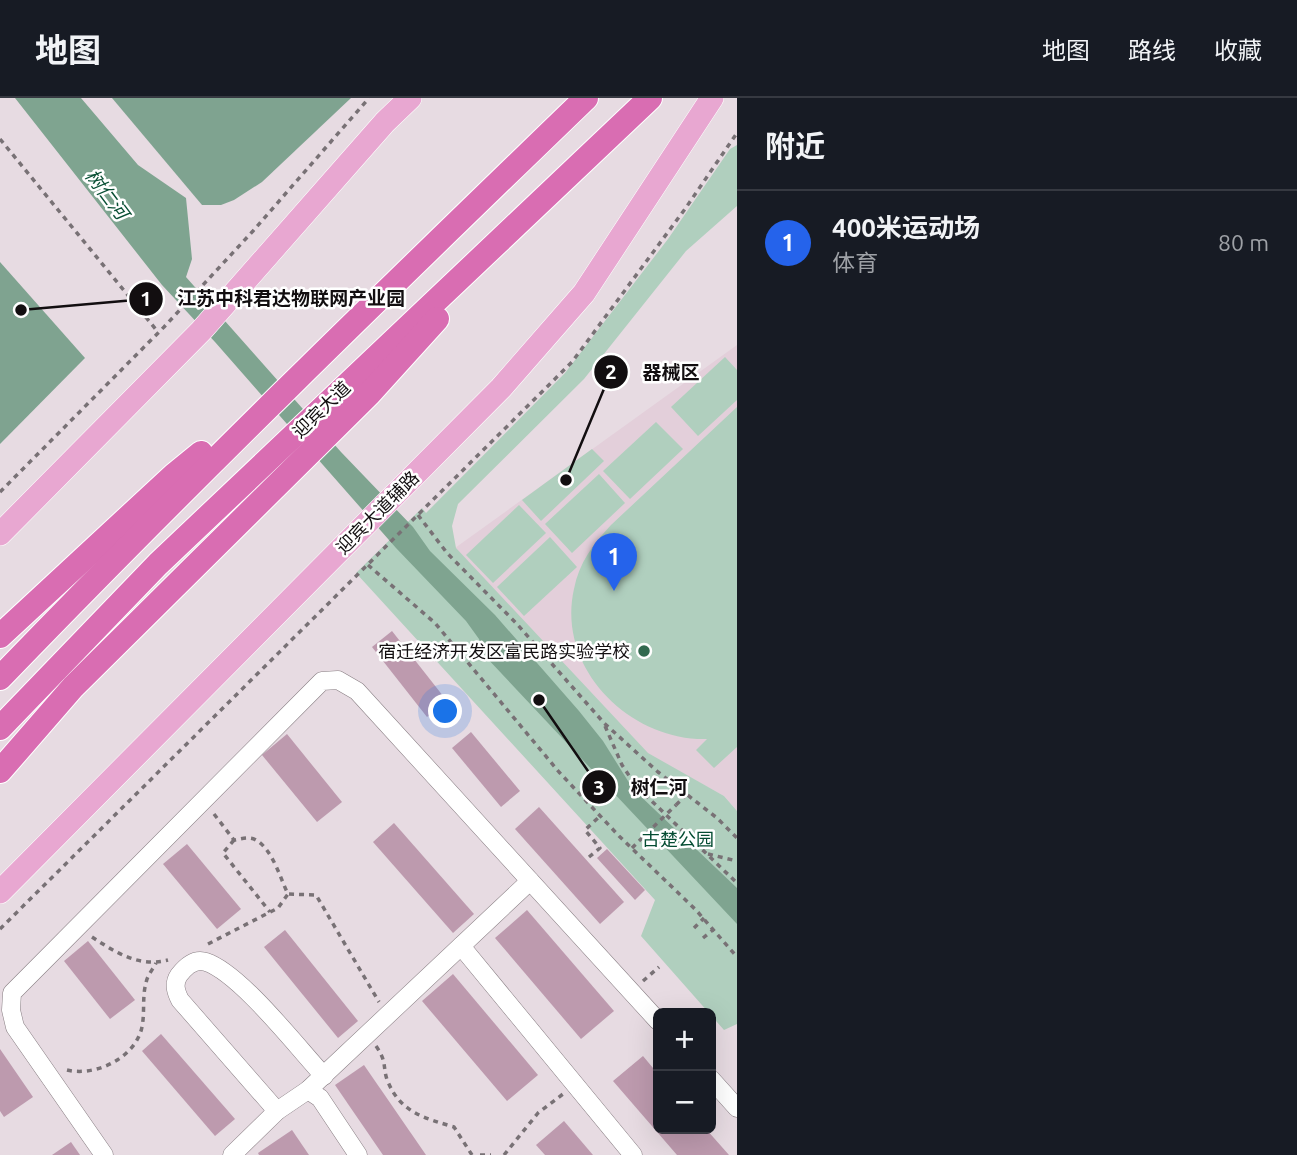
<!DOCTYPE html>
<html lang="zh">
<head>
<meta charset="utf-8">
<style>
	body { margin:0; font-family:Ubuntu,"Noto Sans SC",sans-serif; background:#242831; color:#f1f3f6 }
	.controls { position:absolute; right:21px; bottom:21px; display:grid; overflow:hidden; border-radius:10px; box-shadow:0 7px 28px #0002 }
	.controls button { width:63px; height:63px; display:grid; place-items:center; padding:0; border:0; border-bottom:2px solid #363941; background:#171b24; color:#f1f3f6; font:35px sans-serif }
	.you { position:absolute; left:446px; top:614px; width:24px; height:24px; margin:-18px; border:5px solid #fff; border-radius:50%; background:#1a73e8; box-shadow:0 0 0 10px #1a73e833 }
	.badge { display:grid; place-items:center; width:46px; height:46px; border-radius:50%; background:#2563eb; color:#fff; font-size:23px; font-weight:700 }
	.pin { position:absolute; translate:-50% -58px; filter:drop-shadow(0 2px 4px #0008) }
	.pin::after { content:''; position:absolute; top:37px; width:24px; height:21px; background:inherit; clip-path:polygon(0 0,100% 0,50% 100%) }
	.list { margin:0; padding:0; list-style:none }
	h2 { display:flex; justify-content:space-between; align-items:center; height:91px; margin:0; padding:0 28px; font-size:30px }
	h2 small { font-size:23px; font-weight:400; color:#9ea1a6 }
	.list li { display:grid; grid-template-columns:46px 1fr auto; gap:21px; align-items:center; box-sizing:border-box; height:105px; padding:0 28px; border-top:2px solid #363941 }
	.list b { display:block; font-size:26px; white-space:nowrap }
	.list p { margin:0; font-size:23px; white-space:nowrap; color:#9ea1a6 }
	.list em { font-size:23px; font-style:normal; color:#9ea1a6 }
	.map { position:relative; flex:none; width:737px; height:1057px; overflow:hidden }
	header { display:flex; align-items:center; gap:42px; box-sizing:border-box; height:98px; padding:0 35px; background:#171b24; border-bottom:2px solid #363941 }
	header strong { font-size:33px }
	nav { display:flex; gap:38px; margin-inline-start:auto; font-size:24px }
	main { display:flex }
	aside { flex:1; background:#171b24 }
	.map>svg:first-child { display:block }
	.built { fill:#e3cfda }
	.green { fill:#b0cfbe }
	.forest { fill:#7fa390 }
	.water { fill:#7fa490 }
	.building { fill:#bd9aae }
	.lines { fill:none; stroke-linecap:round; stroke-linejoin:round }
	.minor-casing { stroke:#887e83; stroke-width:19 }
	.major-casing { stroke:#fff; stroke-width:24 }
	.highway-casing { stroke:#fff; stroke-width:26 }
	.path { stroke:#787175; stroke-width:3.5; stroke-dasharray:5 5; stroke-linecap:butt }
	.minor { stroke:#fff; stroke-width:18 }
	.major { stroke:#e8a7d1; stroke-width:23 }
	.highway { stroke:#d96db2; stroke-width:24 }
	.path-bridge { stroke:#787175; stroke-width:3.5; stroke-dasharray:5 5; stroke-linecap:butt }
	.poi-dot { fill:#32694f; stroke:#fff; stroke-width:2.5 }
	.labels { text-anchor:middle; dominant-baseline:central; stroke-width:5; stroke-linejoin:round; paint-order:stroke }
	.street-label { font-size:18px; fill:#120e10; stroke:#fff }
	.poi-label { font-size:18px; fill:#120e10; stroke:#fff; text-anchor:end }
	.park-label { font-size:18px; fill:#044c32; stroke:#fff }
	.water-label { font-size:19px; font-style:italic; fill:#0a5035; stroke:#fff }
	.leader { fill:none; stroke:#120e10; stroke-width:2.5 }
	.callout-dot { fill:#120e10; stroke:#fff; stroke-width:2.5 }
	.mark-label { font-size:21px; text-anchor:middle; font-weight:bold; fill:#fff }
	.callout-label { font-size:19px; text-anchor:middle; font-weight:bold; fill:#120e10; stroke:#fff; stroke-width:5; stroke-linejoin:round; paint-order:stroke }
</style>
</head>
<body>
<header>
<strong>地图</strong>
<nav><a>地图</a><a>路线</a><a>收藏</a></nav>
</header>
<main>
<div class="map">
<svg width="737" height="1057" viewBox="0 0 737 1057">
	<rect width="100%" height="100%" fill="#e7dbe2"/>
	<path class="built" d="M737,247v466l-13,-15 -76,-42 -193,-206z"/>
	<g class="green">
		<path d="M737,47v61l-51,45 -102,128 -126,125 -6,22 4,22 192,205 76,43 13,15v213l-13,6 -83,-94 14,-36 -299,-327 66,-65 4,5 139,-140 103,-134 62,-90z"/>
		<path d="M725,259l12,13v30l-39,36 -27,-29z"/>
		<path d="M737,309v340l-23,21 -18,-18 11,-11c-77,2 -151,-71 -133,-150 5,-26 19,-45 37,-64z"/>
		<path d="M656,324l27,27 -53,50 -27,-28z"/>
		<path d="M592,351l12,12 -63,60 -19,-21z"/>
		<path d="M599,376l26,29 -53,50 -27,-29z"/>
		<path d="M519,407l27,28 -53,50 -27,-28z"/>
		<path d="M550,439l27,30 -53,49 -27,-29z"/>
	</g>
	<g class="forest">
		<path d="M112,0h239l-89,84 -28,18 -13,5h-19z"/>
		<path d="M0,164l85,96 -85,86z"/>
	</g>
	<path class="water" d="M15,0h66l57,67 48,33 6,61 -6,18 155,175 72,75 17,24 65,64 84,96 24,30 30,48 104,99v36l-252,-268 -6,-17 -13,-18 -70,-73 -181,-206 -53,-57z"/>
	<g class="building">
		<path d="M392,533l55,70 -20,16 -55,-70z"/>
		<path d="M471,634l49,59 -19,16 -49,-59z"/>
		<path d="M287,636l55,68 -25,20 -55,-67z"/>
		<path d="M539,709l85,95 -24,22 -85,-95z"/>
		<path d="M394,725l80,91 -21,19 -80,-91z"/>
		<path d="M187,746l54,65 -24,20 -54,-65z"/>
		<path d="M607,751l38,41 -10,10 -38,-42z"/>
		<path d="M527,812l87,101 -33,28 -86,-101z"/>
		<path d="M285,832l73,91 -20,17 -74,-91z"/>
		<path d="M88,843l47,59 -25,19 -46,-58z"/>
		<path d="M453,876l85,101 -31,26 -85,-100z"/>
		<path d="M161,936l74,85 -20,17 -73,-85z"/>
		<path d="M0,951l33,48 -29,20 -4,-6z"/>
		<path d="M643,958l15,18v55h48l23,26h-52l-64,-74z"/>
		<path d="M364,967l62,90h-43l-48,-70z"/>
		<path d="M564,1023l29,34h-48l-9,-10z"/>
		<path d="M292,1032l17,25h-50l-1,-2z"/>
		<path d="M71,1044l9,13h-28z"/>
	</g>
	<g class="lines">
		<g class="minor-casing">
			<g id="minor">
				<path d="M461,848l172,209"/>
				<path d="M711,981l26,29"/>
				<path d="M308,992l222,-209"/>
				<path d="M277,1013l-97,-111c-4,-8 -7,-16 -1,-25 7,-9 16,-17 27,-13 34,11 92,86 118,114"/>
				<path d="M104,1057l-89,-128 -4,-17 1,-17 310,-312 16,-1 19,11 301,330"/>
				<path d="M232,1057l45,-44 31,-21 12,8 38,57"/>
			</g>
		</g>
		<g class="major-casing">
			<g id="major">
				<path d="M0,436l201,-203 184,-209 25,-24"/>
				<path d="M0,794l501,-504 83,-95 128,-195"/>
			</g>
		</g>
		<g class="highway-casing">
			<g id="highway">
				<path d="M0,538l174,-161 27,-22"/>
				<path d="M0,580c191,-198 388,-389 586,-580"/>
				<path d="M0,630l158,-164 492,-466"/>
				<path d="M0,673l73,-84 296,-293 68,-75"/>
			</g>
		</g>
		<g class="path">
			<path d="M0,41l158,193"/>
			<path d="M0,394l164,-165 89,-96 116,-133"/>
			<path d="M418,417l29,38 69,70 88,100 54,49 59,46 20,20"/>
			<path d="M368,467l67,58 124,149 60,64 77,74 41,47"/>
			<path d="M605,628l17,39 14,21 101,97"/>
			<path d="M676,707l10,-10"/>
			<path d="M214,716l20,26c7,-1 15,-4 22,0 17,10 24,38 32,54l28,1 63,107"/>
			<path d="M234,742l-11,13 47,59"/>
			<path d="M632,750l7,-7"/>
			<path d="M708,756l29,7"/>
			<path d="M589,759l11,-9 -15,-18 15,-14"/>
			<path d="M694,830l10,-10"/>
			<path d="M0,831l572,-567 113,-153 52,-76"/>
			<path d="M92,839c23,15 47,31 76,23"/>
			<path d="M703,840l11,-9"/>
			<path d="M208,846l70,-36 10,-14"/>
			<path d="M643,883l16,-14"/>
			<path d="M376,948c12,17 6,22 12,36 13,31 37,36 66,45l18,28"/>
			<path d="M67,972c25,6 59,-8 71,-32 9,-16 3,-38 8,-55 1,-7 7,-14 10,-20"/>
			<path d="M480,1057h11"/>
			<path d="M504,1057l34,-42 25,-19"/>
		</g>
		<use href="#minor" class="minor"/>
		<use href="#major" class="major"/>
		<use href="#highway" class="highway"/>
		<path class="path-bridge" d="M639,743l37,-36"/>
	</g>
	<circle class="poi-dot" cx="644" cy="553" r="7"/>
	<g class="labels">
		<g class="street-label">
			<text transform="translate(321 311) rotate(-44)">迎宾大道</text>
			<text transform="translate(377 414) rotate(-45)">迎宾大道辅路</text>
		</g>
		<g class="poi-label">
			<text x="630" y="553">宿迁经济开发区富民路实验学校</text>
		</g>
		<g class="park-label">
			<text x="678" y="741">古楚公园</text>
		</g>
		<g class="water-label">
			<text transform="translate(107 96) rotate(53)">树仁河</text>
		</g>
	</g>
	<path class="leader" d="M21 212L146 201M566 382L611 274M539 602L599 689"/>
	<g class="callout-dot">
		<circle cx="21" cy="212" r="7"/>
		<circle cx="566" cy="382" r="7"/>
		<circle cx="539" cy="602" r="7"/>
		<circle cx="146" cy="201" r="18"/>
		<circle cx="611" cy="274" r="18"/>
		<circle cx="599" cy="689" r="18"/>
	</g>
	<g class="mark-label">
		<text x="146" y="208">1</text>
		<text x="611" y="281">2</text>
		<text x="599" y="697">3</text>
	</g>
	<g class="callout-label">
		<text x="291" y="207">江苏中科君达物联网产业园</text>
		<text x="671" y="281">器械区</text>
		<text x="659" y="696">树仁河</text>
	</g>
</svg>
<div class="controls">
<button>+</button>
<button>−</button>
</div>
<div class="you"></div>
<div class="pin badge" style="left:614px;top:493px">1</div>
</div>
<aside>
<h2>附近<small></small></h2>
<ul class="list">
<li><span class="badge">1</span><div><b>400米运动场</b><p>体育</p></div><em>80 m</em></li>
</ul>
</aside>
</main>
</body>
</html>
